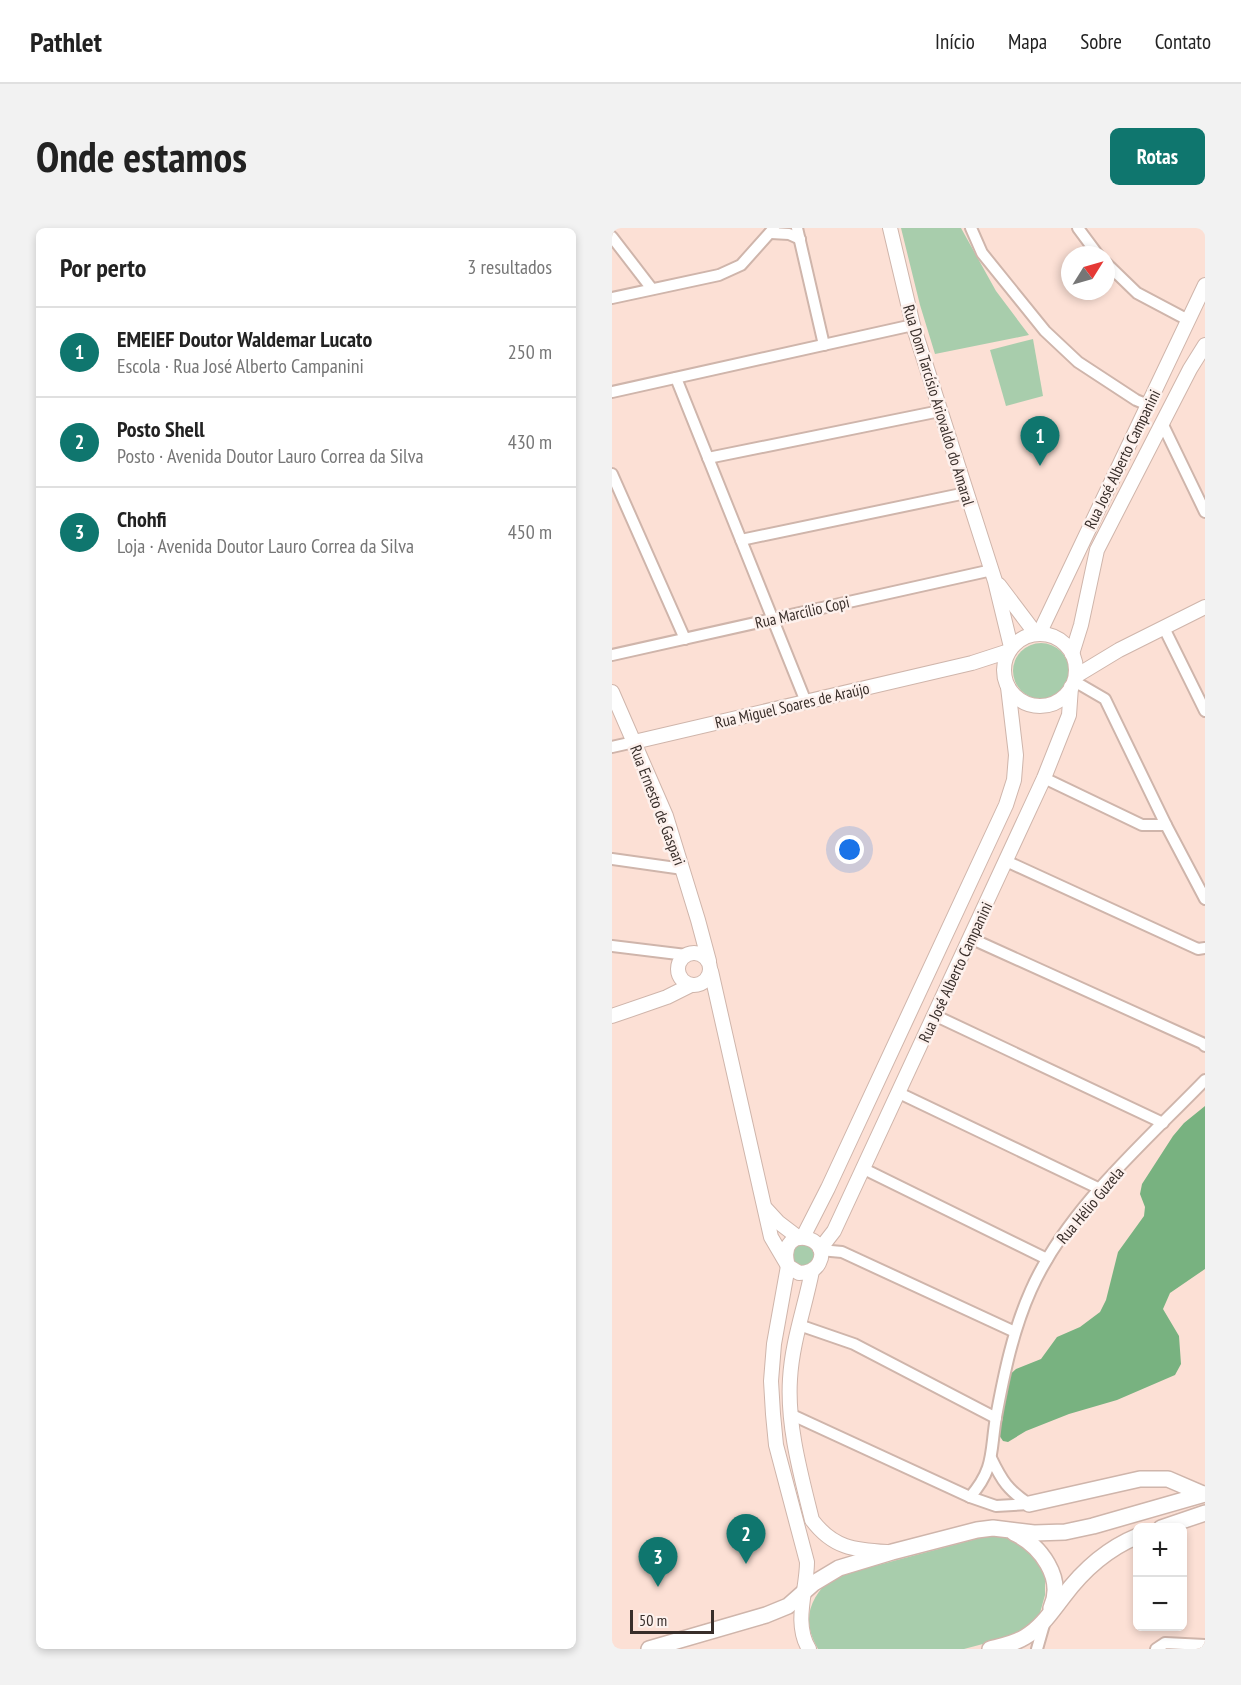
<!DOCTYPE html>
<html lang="pt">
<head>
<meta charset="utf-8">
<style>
	body { margin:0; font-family:"PT Sans Narrow",sans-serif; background:#f2f2f2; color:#222 }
	.controls { position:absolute; right:18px; bottom:18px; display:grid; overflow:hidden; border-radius:9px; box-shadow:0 3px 9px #0003 }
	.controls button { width:54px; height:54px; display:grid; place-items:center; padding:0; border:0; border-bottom:2px solid #e0e0e0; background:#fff; color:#222; font:30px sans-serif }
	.compass { position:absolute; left:449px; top:18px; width:54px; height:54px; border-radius:50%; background:#fff; box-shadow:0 3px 9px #0003; rotate:53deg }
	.scale { position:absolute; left:18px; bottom:15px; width:84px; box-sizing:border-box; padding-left:6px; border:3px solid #382e2a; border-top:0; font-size:16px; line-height:21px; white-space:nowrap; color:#382e2a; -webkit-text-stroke:4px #fdf1ed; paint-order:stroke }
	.you { position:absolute; left:238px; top:622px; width:21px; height:21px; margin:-15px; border:4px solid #fff; border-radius:50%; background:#1a73e8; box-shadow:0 0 0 9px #1a73e833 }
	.badge { display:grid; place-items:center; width:39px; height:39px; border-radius:50%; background:#0f766e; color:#fff; font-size:20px; font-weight:700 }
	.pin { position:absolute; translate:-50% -50px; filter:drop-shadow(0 2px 3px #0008) }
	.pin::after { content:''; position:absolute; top:32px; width:21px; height:18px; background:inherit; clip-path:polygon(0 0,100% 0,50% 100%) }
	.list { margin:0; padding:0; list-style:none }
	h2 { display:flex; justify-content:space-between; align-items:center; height:78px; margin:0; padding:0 24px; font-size:26px }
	h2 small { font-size:20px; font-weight:400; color:#767676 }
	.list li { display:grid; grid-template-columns:39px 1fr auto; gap:18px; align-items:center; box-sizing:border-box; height:90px; padding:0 24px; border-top:2px solid #e0e0e0 }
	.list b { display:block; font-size:22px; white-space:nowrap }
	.list p { margin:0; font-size:20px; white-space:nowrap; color:#767676 }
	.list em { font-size:20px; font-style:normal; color:#767676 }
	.map { position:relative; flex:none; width:593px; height:1421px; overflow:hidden; border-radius:9px }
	header { display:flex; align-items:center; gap:36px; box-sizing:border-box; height:84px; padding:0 30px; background:#fff; border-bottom:2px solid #e0e0e0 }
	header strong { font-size:28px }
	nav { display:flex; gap:33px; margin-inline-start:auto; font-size:21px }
	.intro { display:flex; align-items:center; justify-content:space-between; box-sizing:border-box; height:144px; padding:0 36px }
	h1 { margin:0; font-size:42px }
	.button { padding:15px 27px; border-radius:9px; background:#0f766e; color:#fff; font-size:21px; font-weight:700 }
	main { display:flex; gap:36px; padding:0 36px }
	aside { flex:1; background:#fff; border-radius:9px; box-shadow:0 3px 9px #0003 }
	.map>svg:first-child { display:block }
	.green { fill:#a8cdac }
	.forest { fill:#78b280 }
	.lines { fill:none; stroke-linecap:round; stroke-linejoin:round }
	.minor-casing { stroke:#cfb5ab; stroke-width:14 }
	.tertiary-casing { stroke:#cfb5ab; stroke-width:16 }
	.secondary-casing { stroke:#cfb5ab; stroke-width:18 }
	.minor { stroke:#fff; stroke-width:10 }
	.tertiary { stroke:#fff; stroke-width:14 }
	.secondary { stroke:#fff; stroke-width:15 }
	.labels { text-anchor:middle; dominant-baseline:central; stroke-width:5; stroke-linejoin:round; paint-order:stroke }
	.street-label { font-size:16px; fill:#382e2a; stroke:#fdf1ed }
</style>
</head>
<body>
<header>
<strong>Pathlet</strong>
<nav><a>Início</a><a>Mapa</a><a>Sobre</a><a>Contato</a></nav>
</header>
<div class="intro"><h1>Onde estamos</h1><a class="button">Rotas</a></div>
<main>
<aside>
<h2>Por perto<small>3 resultados</small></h2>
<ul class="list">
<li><span class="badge">1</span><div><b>EMEIEF Doutor Waldemar Lucato</b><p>Escola · Rua José Alberto Campanini</p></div><em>250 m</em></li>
<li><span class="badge">2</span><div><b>Posto Shell</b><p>Posto · Avenida Doutor Lauro Correa da Silva</p></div><em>430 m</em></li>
<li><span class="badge">3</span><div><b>Chohfi</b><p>Loja · Avenida Doutor Lauro Correa da Silva</p></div><em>450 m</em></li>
</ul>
</aside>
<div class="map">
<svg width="593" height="1421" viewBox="0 0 593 1421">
	<rect width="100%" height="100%" fill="#fce0d5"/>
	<g class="green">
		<path d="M289,0h60l35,63 33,44 -94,19 -15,-49z"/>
		<path d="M421,111l10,57 -37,10 -16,-56z"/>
		<circle cx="429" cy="443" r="28"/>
		<circle cx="191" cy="1028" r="11"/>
		<path d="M379,1307l20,4 14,8 13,14 7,17v17l-5,18 -10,14 -17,9 -49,13h-146c-17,-29 -9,-51 15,-72z"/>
	</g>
	<path class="forest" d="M593,878v163l-35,24 -7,16 16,27 2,28 -6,11 -58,25 -48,14 -43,17 -18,11 -5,-1 -4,-6 6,-56 11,-10 25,-10 16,-22 23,-10 20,-15 6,-12 12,-48 26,-36 1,-9 -5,-13 2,-10 31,-48 11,-13z"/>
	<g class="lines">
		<g class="minor-casing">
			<g id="minor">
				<path d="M185,0l27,117"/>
				<path d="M359,0l11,25 63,78 33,31 58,38 12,5"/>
				<path d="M466,0l20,27"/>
				<path d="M159,5l18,1 11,5"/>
				<path d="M0,9l40,52"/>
				<path d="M494,35l31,30 51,27"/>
				<path d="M0,70l107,-23 22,-10 33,-37"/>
				<path d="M64,150l130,324"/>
				<path d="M0,164l301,-67"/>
				<path d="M550,195l43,89"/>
				<path d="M96,230l232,-47"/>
				<path d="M0,246l73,165"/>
				<path d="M129,312l225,-47"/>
				<path d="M552,400l41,83"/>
				<path d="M0,427l380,-85"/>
				<path d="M462,453l31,18 61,126 39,74"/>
				<path d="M0,519l22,-5"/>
				<path d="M432,550l98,47h24"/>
				<path d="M0,631l71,10"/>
				<path d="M394,633l192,88 7,-1"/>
				<path d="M358,710l232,105 3,3"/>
				<path d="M0,718l74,9"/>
				<path d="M322,787l229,108"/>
				<path d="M287,865l201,96"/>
				<path d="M252,941l183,90"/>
				<path d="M208,1022l22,2 173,80"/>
				<path d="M187,1097l55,19 142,74"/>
				<path d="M178,1186l180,83 26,9 33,-2"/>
				<path d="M379,1230c11,23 17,32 38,46"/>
				<path d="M358,1269c25,-29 20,-44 26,-80 8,-43 17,-87 35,-127 36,-81 113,-147 174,-210"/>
				<path d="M425,1421l8,-28"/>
				<path d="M544,1421l9,-6 40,2"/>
			</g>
		</g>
		<g class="tertiary-casing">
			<g id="tertiary">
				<path d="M278,0l23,97 82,256 16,66"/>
				<path d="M387,357l37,49"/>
				<path d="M427,406l166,-349"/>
				<circle cx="428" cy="442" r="36"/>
				<path d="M460,426l9,-29 16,-75 93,-181 15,-24"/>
				<path d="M464,448l43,-26 86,-43"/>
				<path d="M0,464l54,124 32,104 11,41"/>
				<path d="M22,514l338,-79 37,-12"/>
				<circle cx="82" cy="741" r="16"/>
				<path d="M99,743l60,266 17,29 11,7c9,0 16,-2 20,-10 14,-27 -40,-39 -32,-1"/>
				<path d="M0,788l55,-19 24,-12"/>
				<path d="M154,981l12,13 21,16"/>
				<path d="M191,1009l25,-49 178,-383 8,-25 2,-25 -8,-68"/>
				<path d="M208,1021l14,-18 210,-453 25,-63 2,-28"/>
				<path d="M176,1038l-14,78 -3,37 2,33 3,31 31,117c0,28 -14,61 2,87"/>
				<path d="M200,1043c-7,36 -20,71 -22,108 -3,47 11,96 22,141 21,28 42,30 75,32"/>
			</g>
		</g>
		<g class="secondary-casing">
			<g id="secondary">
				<path d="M417,1276l111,-25h28l35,15"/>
				<path d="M549,1300l44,-15"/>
				<path d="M402,1305c26,12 51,45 37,75"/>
				<path d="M37,1421l117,-34 22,-9 26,-23 25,-15 53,-16 85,-22 16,-2 41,5 31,-1 28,-6 112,-32"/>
				<path d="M378,1421c12,-3 24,-5 35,-12 16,-9 27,-26 38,-40 20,-27 43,-48 75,-61"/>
			</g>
		</g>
		<use href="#minor" class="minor"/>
		<use href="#tertiary" class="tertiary"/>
		<use href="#secondary" class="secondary"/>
	</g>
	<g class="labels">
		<g class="street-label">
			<text transform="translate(327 177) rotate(73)">Rua Dom Tarcísio Ariovaldo do Amaral</text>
			<text transform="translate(510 231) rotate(-64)">Rua José Alberto Campanini</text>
			<text transform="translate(190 384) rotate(-13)">Rua Marcílio Copi</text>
			<text transform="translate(180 477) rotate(-13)">Rua Miguel Soares de Araújo</text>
			<text transform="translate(46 577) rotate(69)">Rua Ernesto de Gaspari</text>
			<text transform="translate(343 744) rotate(-65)">Rua José Alberto Campanini</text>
			<text transform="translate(478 977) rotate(-50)">Rua Hélio Guzela</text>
		</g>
	</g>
</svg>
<div class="controls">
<button>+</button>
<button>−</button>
</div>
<svg class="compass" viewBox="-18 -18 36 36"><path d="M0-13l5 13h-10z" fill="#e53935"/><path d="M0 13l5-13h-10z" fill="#767676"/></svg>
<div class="scale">50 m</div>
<div class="you"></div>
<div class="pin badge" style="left:428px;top:238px">1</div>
<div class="pin badge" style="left:134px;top:1336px">2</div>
<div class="pin badge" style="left:46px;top:1359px">3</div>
</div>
</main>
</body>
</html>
